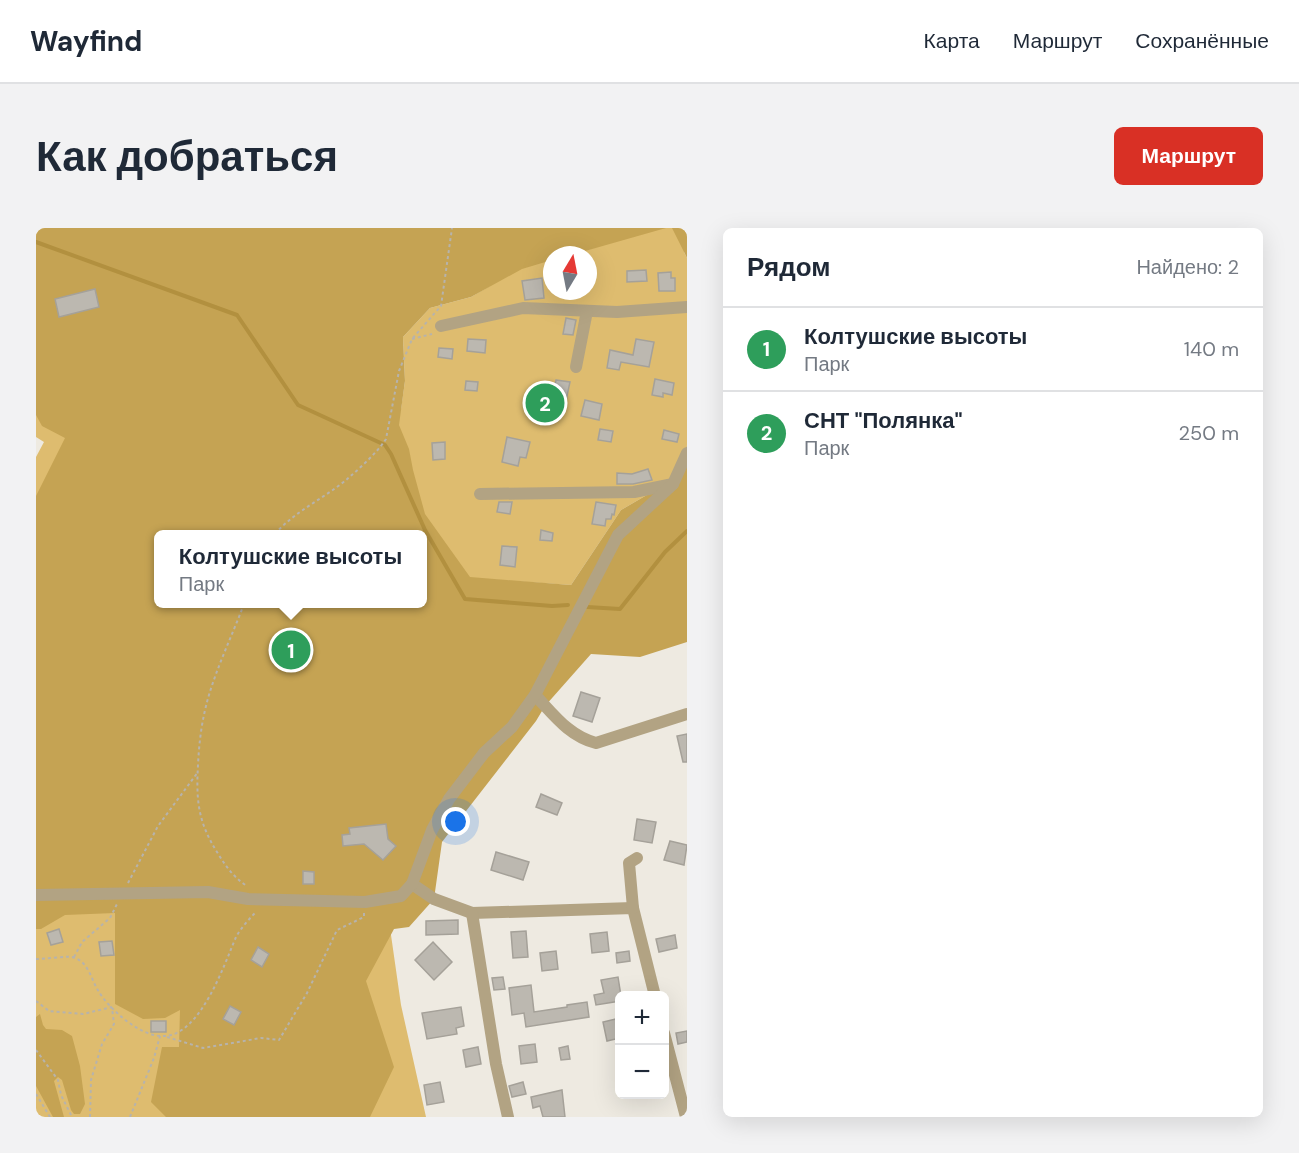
<!DOCTYPE html>
<html lang="ru">
<head>
<meta charset="utf-8">
<style>
	body { margin:0; font-family:"DM Sans",sans-serif; background:#f2f2f3; color:#1f2937 }
	.controls { position:absolute; right:18px; bottom:18px; display:grid; overflow:hidden; border-radius:9px; box-shadow:0 6px 24px #0002 }
	.controls button { width:54px; height:54px; display:grid; place-items:center; padding:0; border:0; border-bottom:2px solid #e0e1e3; background:#fff; color:#1f2937; font:30px sans-serif }
	.compass { position:absolute; left:507px; top:18px; width:54px; height:54px; border-radius:50%; background:#fff; box-shadow:0 6px 24px #0002; rotate:10deg }
	.you { position:absolute; left:420px; top:594px; width:21px; height:21px; margin:-15px; border:4px solid #fff; border-radius:50%; background:#1a73e8; box-shadow:0 0 0 9px #1a73e833 }
	.badge { display:grid; place-items:center; width:39px; height:39px; border-radius:50%; background:#d93025; color:#fff; font-size:20px; font-weight:700 }
	.pin { position:absolute; translate:-50% -50%; border:3px solid #fff; box-shadow:0 2px 6px #0006 }
	.popup { position:absolute; left:118px; top:302px; width:273px; height:78px; box-sizing:border-box; display:grid; place-content:center; border-radius:9px; background:#fff; filter:drop-shadow(0 2px 4px #0005); font-size:20px; white-space:nowrap; color:#747a83 }
	.popup b { font-size:22px; color:#1f2937 }
	.popup::after { content:''; position:absolute; left:50%; top:100%; margin-left:-12px; border:12px solid transparent; border-top-color:#fff }
	.list { margin:0; padding:0; list-style:none }
	h2 { display:flex; justify-content:space-between; align-items:center; height:78px; margin:0; padding:0 24px; font-size:26px }
	h2 small { font-size:20px; font-weight:400; color:#747a83 }
	.list li { display:grid; grid-template-columns:39px 1fr auto; gap:18px; align-items:center; box-sizing:border-box; height:84px; padding:0 24px; border-top:2px solid #e0e1e3 }
	.list b { display:block; font-size:22px; white-space:nowrap }
	.list p { margin:0; font-size:20px; white-space:nowrap; color:#747a83 }
	.list em { font-size:20px; font-style:normal; color:#747a83 }
	.map { position:relative; flex:none; width:651px; height:889px; overflow:hidden; border-radius:9px }
	header { display:flex; align-items:center; gap:36px; box-sizing:border-box; height:84px; padding:0 30px; background:#fff; border-bottom:2px solid #e0e1e3 }
	header strong { font-size:28px }
	nav { display:flex; gap:33px; margin-inline-start:auto; font-size:21px }
	.intro { display:flex; align-items:center; justify-content:space-between; box-sizing:border-box; height:144px; padding:0 36px }
	h1 { margin:0; font-size:42px }
	.button { padding:15px 27px; border-radius:9px; background:#d93025; color:#fff; font-size:21px; font-weight:700 }
	main { display:flex; gap:36px; padding:0 36px }
	aside { flex:1; background:#fff; border-radius:9px; box-shadow:0 6px 24px #0002 }
	.map>svg:first-child { display:block }
	.green { fill:#debc6f; fill-rule:evenodd }
	.forest { fill:#c5a353; fill-rule:evenodd }
	.lines { fill:none; stroke-linecap:round; stroke-linejoin:round }
	.stream { stroke:#b2903f; stroke-width:4 }
	.building { fill:#bcb8b0; stroke:#a5a199; stroke-width:1.5 }
	.path { stroke:#b7b3ac; stroke-width:2; stroke-dasharray:3 3; stroke-linecap:butt }
	.minor { stroke:#b2a383; stroke-width:12 }
</style>
</head>
<body>
<header>
<strong>Wayfind</strong>
<nav><a>Карта</a><a>Маршрут</a><a>Сохранённые</a></nav>
</header>
<div class="intro"><h1>Как добраться</h1><a class="button">Маршрут</a></div>
<main>
<div class="map">
<svg width="651" height="889" viewBox="0 0 651 889">
	<rect width="100%" height="100%" fill="#eeeae1"/>
	<path class="green" d="M0,0h651l-3,24 3,6v187l-11,33 -55,32 -50,75 -101,-7 -81,343 12,84 25,112h-390v-660l8,-15 -8,-5zM516,27h36v36h-36zM454,58l-19,11 -41,11 -27,29 2,44 -4,28 -2,-67 29,-51zM123,306h264v70h-264z"/>
	<g class="forest">
		<path d="M0,0h630l-95,27h-19v5l-30,9 -51,28 -41,11 -27,29 2,44 -6,44 10,24 4,21 12,44 45,63 101,8 50,-75 55,-32 11,-33v197l-47,15 -49,-3 -46,52 -9,15 -94,121 -8,57 -25,28 -15,2 -28,52 28,86 -24,50h-204l-15,-15 11,-55h17l1,-37 -15,8 -22,1 -28,-15v-91l-50,2 -24,14h-5v-433l29,-58 -23,-12 -6,-11zM123,306h264v70h-264z"/>
		<path d="M636,0h15v30z"/>
		<path d="M4,786l3,11 3,4 16,1 10,6 8,30 5,38 -5,10h-6l-3,-4 -9,-30 -4,-3 -4,4 10,36h-11l-17,-31v-69z"/>
	</g>
	<g class="lines">
		<g class="stream">
			<path d="M0,14l201,73 61,90 87,40 6,9 34,76 40,69 87,7 16,-1"/>
			<path d="M551,379l33,2 45,-57 22,-21"/>
		</g>
	</g>
	<g class="building">
		<path d="M610,42l1,11 -20,1v-11z"/>
		<path d="M635,44v6h4v13h-16l-1,-18z"/>
		<path d="M506,50l2,20 -19,2 -3,-19z"/>
		<path d="M59,61l4,18 -40,10 -4,-18z"/>
		<path d="M530,90l10,2 -3,15 -10,-1z"/>
		<path d="M432,111l18,1 -1,13 -18,-2z"/>
		<path d="M600,111l18,3 -5,25 -28,-5 -2,8 -12,-2 3,-18 23,5z"/>
		<path d="M403,120l14,1 -1,10 -14,-2z"/>
		<path d="M619,151l19,4 -2,12 -9,-2v4l-11,-2z"/>
		<path d="M520,152l14,2 -6,28 -14,-3z"/>
		<path d="M430,153l12,1 -1,9 -12,-1z"/>
		<path d="M549,172l17,4 -3,16 -18,-4z"/>
		<path d="M564,201l13,2 -2,11 -13,-2z"/>
		<path d="M628,202l15,4 -2,8 -15,-3z"/>
		<path d="M471,209l23,5 -4,16 -6,-1 -2,9 -16,-4z"/>
		<path d="M409,214v17l-12,1 -1,-17z"/>
		<path d="M612,241l4,11 -19,4h-16v-11l15,1z"/>
		<path d="M463,274h13l-2,12 -13,-2z"/>
		<path d="M560,274l20,3 -2,10 -2,-1 -1,5h-5l-1,7 -13,-2z"/>
		<path d="M505,302l12,3 -1,8 -12,-1z"/>
		<path d="M466,318l15,1 -2,20 -15,-2z"/>
		<path d="M545,464l19,6 -8,24 -19,-6z"/>
		<path d="M651,506v28h-4l-6,-26z"/>
		<path d="M505,566l21,9 -5,12 -21,-8z"/>
		<path d="M601,591l19,3 -4,21 -18,-3z"/>
		<path d="M350,596l2,15 8,7 -13,14 -19,-16 -21,2 -1,-11 8,-1 -1,-6z"/>
		<path d="M634,613l17,4 -3,20 -20,-5z"/>
		<path d="M460,624l33,10 -6,18 -32,-10z"/>
		<path d="M267,643l11,1v12h-11z"/>
		<path d="M422,692v14l-32,1v-14z"/>
		<path d="M23,701l4,13 -12,3 -4,-12z"/>
		<path d="M490,703l2,26 -15,1 -2,-26z"/>
		<path d="M571,704l2,19 -17,2 -2,-19z"/>
		<path d="M639,707l2,13 -18,4 -3,-13z"/>
		<path d="M76,713l2,14 -13,1 -2,-14z"/>
		<path d="M397,714l19,20 -18,18 -19,-20z"/>
		<path d="M222,719l11,7 -7,13 -11,-7z"/>
		<path d="M520,723l2,18 -16,2 -2,-18z"/>
		<path d="M593,723l1,10 -13,2 -1,-10z"/>
		<path d="M467,749l2,12 -11,1 -2,-12z"/>
		<path d="M582,749l3,19h-1v5l-24,4 -2,-10 10,-2 -3,-13z"/>
		<path d="M495,757l3,27 33,-5v-2l20,-3 2,15 -63,10 -2,-14 -12,2 -3,-27z"/>
		<path d="M194,778l11,6 -7,13 -11,-6z"/>
		<path d="M425,779l3,19 -8,2 1,6 -30,5 -5,-26z"/>
		<path d="M584,790v20l-13,3 -4,-19z"/>
		<rect x="115" y="793" width="15" height="11"/>
		<path d="M651,803v11l-9,2 -2,-11z"/>
		<path d="M499,816l2,18 -16,2 -2,-18z"/>
		<path d="M532,818l2,13 -9,1 -2,-12z"/>
		<path d="M442,819l3,17 -15,3 -3,-17z"/>
		<path d="M404,854l4,20 -17,3 -3,-20z"/>
		<path d="M487,854l3,12 -14,3 -3,-11z"/>
		<path d="M526,862l3,27h-22l-3,-11 -7,2 -2,-11z"/>
	</g>
	<g class="lines">
		<g class="path">
			<path d="M376,111l20,-5"/>
			<path d="M239,306c20,-23 48,-35 71,-54 14,-12 30,-26 40,-41l13,-68 13,-32 29,-33 11,-78"/>
			<path d="M208,376c-12,32 -30,69 -38,102 -5,20 -7,39 -8,59 -2,35 0,57 19,87 8,13 16,25 30,34"/>
			<path d="M92,655l30,-57 40,-54"/>
			<path d="M38,729l8,-15 28,-24 7,-14"/>
			<path d="M0,731c9,0 29,-3 36,-2 17,4 19,23 27,35 12,19 43,46 66,44 36,-2 59,-71 71,-99 5,-9 13,-18 20,-25"/>
			<path d="M0,773l13,10 34,3 29,-7"/>
			<path d="M131,809l36,11 58,-10 18,2 28,-47 30,-63 27,-13v-4"/>
			<path d="M0,822l22,30 3,15 11,22"/>
			<path d="M0,866l14,23"/>
			<path d="M54,889l1,-37 11,-36 12,-20 -2,-16"/>
			<path d="M94,889l24,-59 6,-22"/>
		</g>
		<g class="minor">
			<path d="M405,98l82,-18 94,4 70,-5"/>
			<path d="M540,139l11,-56"/>
			<path d="M444,266l154,-2 39,-8"/>
			<path d="M499,467c19,20 34,41 61,48l91,-29"/>
			<path d="M376,656l22,15 38,14 161,-5 22,88"/>
			<path d="M0,667l172,-3 40,7 117,3 36,-6 11,-12 20,-54 17,-31 35,-46 28,-26 23,-32 83,-160 55,-51 14,-31"/>
			<path d="M597,680l-4,-45 8,-5"/>
			<path d="M436,685l24,151 12,53"/>
			<path d="M628,805l22,84"/>
		</g>
	</g>
</svg>
<div class="controls">
<button>+</button>
<button>−</button>
</div>
<svg class="compass" viewBox="-18 -18 36 36"><path d="M0-13l5 13h-10z" fill="#e53935"/><path d="M0 13l5-13h-10z" fill="#747a83"/></svg>
<div class="you"></div>
<div class="pin badge" style="left:255px;top:422px;background:#2e9e5b">1</div>
<div class="popup"><b>Колтушские высоты</b>Парк</div>
<div class="pin badge" style="left:509px;top:175px;background:#2e9e5b">2</div>
</div>
<aside>
<h2>Рядом<small>Найдено: 2</small></h2>
<ul class="list">
<li><span class="badge" style="background:#2e9e5b">1</span><div><b>Колтушские высоты</b><p>Парк</p></div><em>140 m</em></li>
<li><span class="badge" style="background:#2e9e5b">2</span><div><b>СНТ &quot;Полянка&quot;</b><p>Парк</p></div><em>250 m</em></li>
</ul>
</aside>
</main>
</body>
</html>
